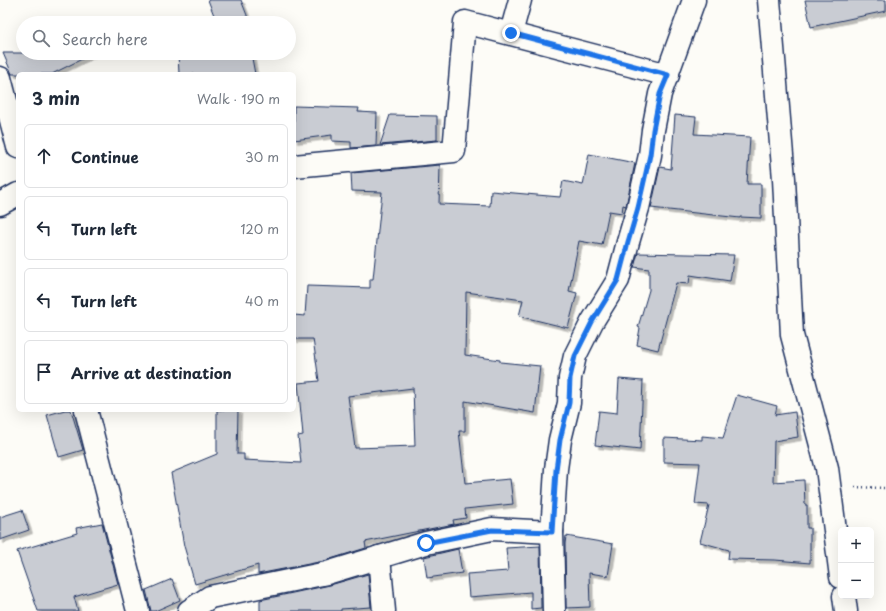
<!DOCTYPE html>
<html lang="en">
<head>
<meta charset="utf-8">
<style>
	body { margin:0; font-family:"Playpen Sans",sans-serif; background:#f2f2f3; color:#1f2937 }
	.controls { position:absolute; right:12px; bottom:12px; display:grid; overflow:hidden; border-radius:6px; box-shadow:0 4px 16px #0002 }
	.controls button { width:36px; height:36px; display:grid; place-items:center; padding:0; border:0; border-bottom:1px solid #e0e1e3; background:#fff; color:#1f2937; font:20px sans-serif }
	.stop { position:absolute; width:12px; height:12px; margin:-9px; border:3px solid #1a73e8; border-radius:50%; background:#fff }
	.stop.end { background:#1a73e8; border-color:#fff; box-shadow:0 1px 4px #0008 }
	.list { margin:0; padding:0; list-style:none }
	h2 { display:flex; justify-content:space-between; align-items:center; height:52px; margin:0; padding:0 16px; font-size:17px }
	h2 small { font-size:13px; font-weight:400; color:#747a83 }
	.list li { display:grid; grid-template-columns:26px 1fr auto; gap:12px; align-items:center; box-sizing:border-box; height:64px; margin:0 8px 8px; padding:0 8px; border:1px solid #e0e1e3; border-radius:6px }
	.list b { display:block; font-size:15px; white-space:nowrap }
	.list em { font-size:13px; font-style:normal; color:#747a83 }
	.icon { flex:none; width:22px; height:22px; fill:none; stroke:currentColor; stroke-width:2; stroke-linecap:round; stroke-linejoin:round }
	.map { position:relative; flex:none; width:886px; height:611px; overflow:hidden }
	.search { position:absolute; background:#fff; box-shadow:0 4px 16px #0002; left:16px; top:16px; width:280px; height:44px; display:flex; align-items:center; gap:10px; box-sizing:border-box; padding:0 14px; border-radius:22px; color:#747a83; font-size:15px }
	.panel { position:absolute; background:#fff; box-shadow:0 4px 16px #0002; left:16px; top:72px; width:280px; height:340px; border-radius:6px }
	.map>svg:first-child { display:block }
	.building { fill:#c9ccd3; stroke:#1b2f5e; fill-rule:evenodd; filter:url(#shadow) }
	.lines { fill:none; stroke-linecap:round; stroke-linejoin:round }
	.street-casing { stroke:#1b2f5e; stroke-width:25 }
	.path { stroke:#1b2f5e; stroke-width:2.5; stroke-dasharray:1 3; stroke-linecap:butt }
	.street { stroke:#fdfcf7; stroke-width:22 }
	.route { stroke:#1a73e8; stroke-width:5 }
</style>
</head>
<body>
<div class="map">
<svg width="886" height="611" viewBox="0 0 886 611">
	<defs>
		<filter id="shadow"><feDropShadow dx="3.5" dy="3.5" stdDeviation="0" flood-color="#0004"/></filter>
	</defs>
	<rect width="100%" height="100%" fill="#fdfcf7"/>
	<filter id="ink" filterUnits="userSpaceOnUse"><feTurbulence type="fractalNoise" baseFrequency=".025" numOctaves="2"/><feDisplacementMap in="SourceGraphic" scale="8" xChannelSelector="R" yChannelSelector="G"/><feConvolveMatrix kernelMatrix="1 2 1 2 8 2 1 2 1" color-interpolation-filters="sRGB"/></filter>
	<g filter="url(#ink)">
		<g class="building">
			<path d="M208,0h33l9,23h-33z"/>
			<path d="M805,0h81v11l-75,16z"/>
			<path d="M3,53h91l-42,21h-40z"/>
			<path d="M178,53h73l4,21h-76z"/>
			<path d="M294,106l65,2 -1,4 19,1 -1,33 -25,2v-6l-19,-1v-6l-38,5z"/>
			<path d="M390,115l47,1v24l-57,5z"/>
			<path d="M675,115l21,2 -2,17 56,3 -3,47h14v34l-21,-1v1l-89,-10 9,-41 11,2z"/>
			<path d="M589,154l46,9 -9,43 -3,-1 -1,8 -13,-2 -7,34 -23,-4 -10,50 8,2 -9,35 -49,-12 4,-16 -57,-8 -1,63 35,5v2l40,4 -5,47 -70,-12v30h-6l6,52 45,-4 3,25 -48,5 1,9 -13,2 1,4 -89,18 1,6 -42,13 -66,13v-9l-63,19 -11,-38 -13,-73 46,-19v-44h21l-1,44h7v6l57,3 -3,-27 5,-1 -5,-52 21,-2 -6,-42h-19v-24l11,1 2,-30 63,2v-9h3l9,-87 -30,-1 -1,-18 89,-8 -1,39 51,2 1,-15 69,6 3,-16 20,4zM413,388l2,58 -60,2 -7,-52z"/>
			<path d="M638,253l96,2 -4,26 -40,-6 -1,9 -13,-1 -18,67 -21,-5 3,-17 -2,-1 11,-37v-21l-15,-2z"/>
			<path d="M619,379l24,2 -3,69 -45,-5 4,-34 18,2z"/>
			<path d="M737,395l40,11 -2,9 20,-3 3,25 -24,4 -1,41 31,-2 1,25h2v23h3v35l-35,-3 -47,-1 1,-9 -29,-8 9,-37 -14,-1 5,-41 -36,-1v-24l38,2v-4l21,2z"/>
			<path d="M65,410h6l12,40 -24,7 -12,-42z"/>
			<path d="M22,510l7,20 -29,10v-23z"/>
			<path d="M102,523l16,61 -44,13 4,14h-40l-21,-60 60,-18 -1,-5z"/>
			<path d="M566,536l47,8 -5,32 -19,-3 1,34 -24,1 -1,-64z"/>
			<path d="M540,546l1,62 -10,1v-17l-62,5 -2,-23 41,-3 -2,-23z"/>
			<path d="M458,549l4,24 -35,5 -3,-21z"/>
			<path d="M368,574l3,33 -30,2v2h-81v-11l70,-15z"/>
			<path d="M172,579l8,21 -25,11h-4l-5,-21z"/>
		</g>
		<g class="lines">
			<g class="street-casing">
				<g id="street">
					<path d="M769,0l15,179 8,156 35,133 14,109"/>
					<path d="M511,33l9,-33"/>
					<path d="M0,78l18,69"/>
					<path d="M294,166l160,-15 11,-129 203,53"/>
					<path d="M0,204l18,-10"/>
					<path d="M86,410l52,201"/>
					<path d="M379,557l5,54"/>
					<path d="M844,596l2,15"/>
					<path d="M189,611l21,-14 117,-24 99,-30 66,-14 60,3"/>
					<path d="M554,611l-2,-79 4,-63 4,-29 9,-37 1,-25 5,-22 17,-34 26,-42 10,-38 10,-34 12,-53 3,-25 7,-36 34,-94"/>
				</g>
			</g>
			<path class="path" d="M855,487l31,1"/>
			<use href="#street" class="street"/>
		</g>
	</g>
	<g class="lines" filter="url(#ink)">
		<path class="route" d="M426,543l66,-13 60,2 4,-62 4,-30 9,-37 1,-25 5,-22 17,-34 26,-42 10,-38 10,-34 12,-53 3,-25 7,-36 8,-19 -157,-42"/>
	</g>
</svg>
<div class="controls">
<button>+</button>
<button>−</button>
</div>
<div class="stop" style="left:426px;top:543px"></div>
<div class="stop end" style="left:511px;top:33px"></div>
<div class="search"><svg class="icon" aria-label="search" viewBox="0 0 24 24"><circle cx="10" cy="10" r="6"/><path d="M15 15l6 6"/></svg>Search here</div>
<section class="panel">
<h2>3 min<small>Walk · 190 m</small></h2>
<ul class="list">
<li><svg class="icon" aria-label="ahead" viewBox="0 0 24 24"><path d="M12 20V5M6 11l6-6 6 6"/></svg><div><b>Continue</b></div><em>30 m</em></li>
<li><svg class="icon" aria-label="left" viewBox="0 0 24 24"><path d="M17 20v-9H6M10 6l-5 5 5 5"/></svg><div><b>Turn left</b></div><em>120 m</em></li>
<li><svg class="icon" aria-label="left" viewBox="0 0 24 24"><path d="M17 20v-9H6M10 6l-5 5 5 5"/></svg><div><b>Turn left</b></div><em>40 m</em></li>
<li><svg class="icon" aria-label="arrive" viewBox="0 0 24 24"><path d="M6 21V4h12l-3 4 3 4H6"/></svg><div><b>Arrive at destination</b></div></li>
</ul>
</section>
</div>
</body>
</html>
